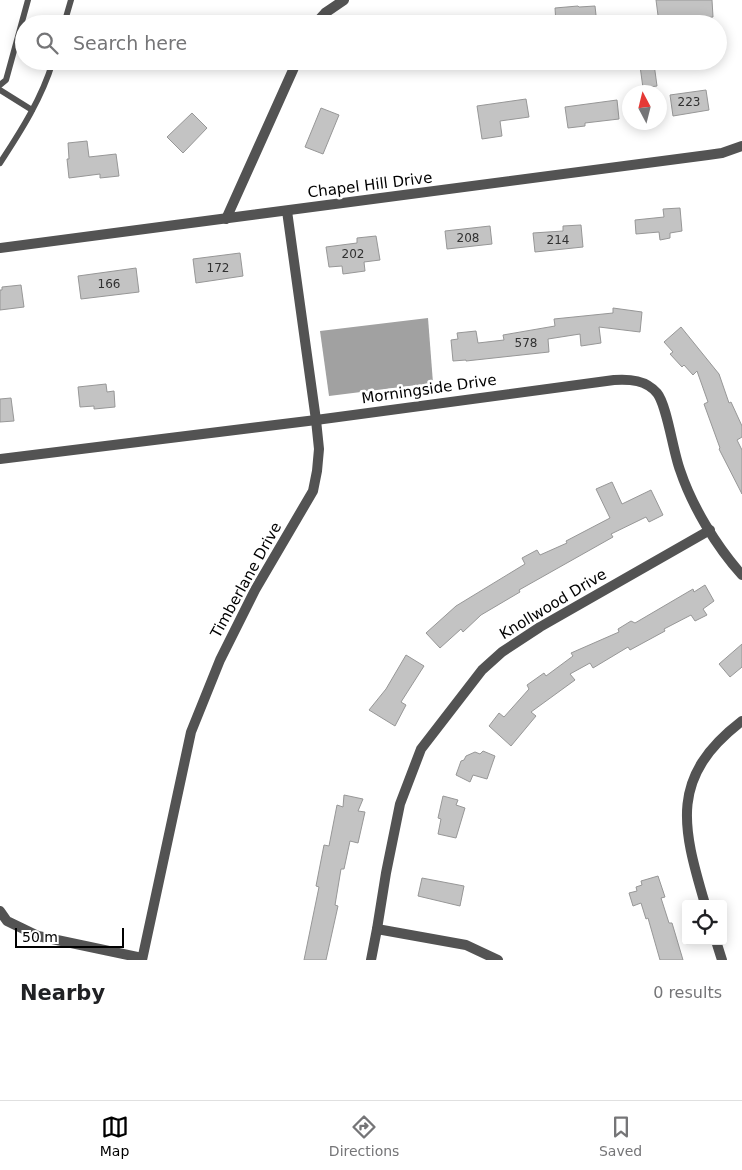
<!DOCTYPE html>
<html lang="en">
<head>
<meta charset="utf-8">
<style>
	body { margin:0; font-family:"DejaVu Sans",sans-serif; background:#f2f2f2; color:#202124 }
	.controls { position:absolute; right:15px; bottom:15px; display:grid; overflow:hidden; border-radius:5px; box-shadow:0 2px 12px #0003 }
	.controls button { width:45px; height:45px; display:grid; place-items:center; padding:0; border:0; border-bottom:1px solid #e0e0e0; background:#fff; color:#202124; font:25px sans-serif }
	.compass { position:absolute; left:622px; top:85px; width:45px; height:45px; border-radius:50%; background:#fff; box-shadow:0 2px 12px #0003; rotate:353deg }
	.scale { position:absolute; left:15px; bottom:12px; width:109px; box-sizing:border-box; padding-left:5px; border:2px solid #000; border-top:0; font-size:14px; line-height:18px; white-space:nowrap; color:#000; -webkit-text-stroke:4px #fff; paint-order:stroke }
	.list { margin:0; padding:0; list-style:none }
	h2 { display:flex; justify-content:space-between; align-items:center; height:65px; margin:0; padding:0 20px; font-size:21px }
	h2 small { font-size:16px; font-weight:400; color:#757577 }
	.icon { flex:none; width:28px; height:28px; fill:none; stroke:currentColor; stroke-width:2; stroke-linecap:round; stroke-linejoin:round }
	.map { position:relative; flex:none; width:742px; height:960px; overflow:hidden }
	.search { position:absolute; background:#fff; box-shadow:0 2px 12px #0003; left:15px; right:15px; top:15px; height:55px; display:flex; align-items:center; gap:12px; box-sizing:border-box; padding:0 18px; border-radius:28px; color:#757577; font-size:19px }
	.sheet { height:140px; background:#fff }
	nav { display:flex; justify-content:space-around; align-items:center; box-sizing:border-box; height:70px; border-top:1px solid #e0e0e0; background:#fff; font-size:14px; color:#757577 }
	nav a { display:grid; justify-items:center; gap:2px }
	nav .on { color:#000 }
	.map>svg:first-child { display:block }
	.water { fill:#a1a1a1 }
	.building { fill:#c3c3c3; stroke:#979797 }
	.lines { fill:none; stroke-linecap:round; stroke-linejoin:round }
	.service { stroke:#535353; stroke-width:6 }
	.minor { stroke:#535353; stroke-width:10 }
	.labels { text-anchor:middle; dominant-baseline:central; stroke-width:5; stroke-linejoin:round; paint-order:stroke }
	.number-label { font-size:12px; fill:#313131 }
	.street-label { font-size:15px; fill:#000; stroke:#fff }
</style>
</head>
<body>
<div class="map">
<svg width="742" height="960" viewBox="0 0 742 960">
	<rect width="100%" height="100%" fill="#fff"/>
	<path class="water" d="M428,318l5,65 -104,13 -9,-65z"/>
	<g class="building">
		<path d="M656,0h56l1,17 -54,6z"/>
		<path d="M578,6l1,1 16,-1 2,18h-41l-1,-16z"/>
		<path d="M654,64l3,22 -14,2 -3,-22z"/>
		<path d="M706,90l3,20 -36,6 -3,-21z"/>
		<path d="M526,99l3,18 -29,4 2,15 -20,3 -5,-33z"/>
		<path d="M617,100l2,19 -34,4v3l-17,2 -3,-21z"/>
		<path d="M321,108l18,7 -16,39 -18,-7z"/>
		<path d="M192,113l15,15 -24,25 -16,-16z"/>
		<path d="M87,141l2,16 27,-3 3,22 -19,2v-4l-31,4 -2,-19h2l-1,-16z"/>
		<path d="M680,208l2,23 -12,2v5l-10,2 -1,-8 -23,2 -1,-14 29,-3 -1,-8z"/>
		<path d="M581,225l2,22 -48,5 -2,-19 30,-2v-5z"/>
		<path d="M490,226l2,18 -45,5 -2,-18z"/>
		<path d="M376,236l4,24 -16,2 1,9 -22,3 -1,-8 -13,1 -3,-20 31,-4v-5z"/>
		<path d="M240,253l3,23 -47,7 -3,-24z"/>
		<path d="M136,268l3,24 -58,7 -3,-23z"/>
		<path d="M21,285l3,22 -24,3v-20h2v-3z"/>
		<path d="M613,308l29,4 -2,20 -41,-5 2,16 -20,3 -1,-12 -32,5 1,13 -83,9v-1l-13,1 -2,-21 7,-1 -1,-6 19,-2 2,12 26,-3 -1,-5 52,-9 -1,-7 59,-6z"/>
		<path d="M681,327l38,47 10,29 2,-1 11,24v11l-5,3 5,10v44l-23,-45 1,-1 -16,-44 4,-2 -11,-31 -4,4 -9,-10 -2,2 -12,-13 3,-2 -9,-10z"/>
		<path d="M106,384l1,8 7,-1 1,16 -21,2v-3l-14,1 -2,-20z"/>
		<path d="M11,398l3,23 -14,1v-23z"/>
		<path d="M612,482l10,22 29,-14 12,25 -14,7 -3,-5 -35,17 2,3 -94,53 1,2 -39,23 -18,17 -2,-3 -21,19 -14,-15 30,-27 69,-42 -3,-6 15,-8 3,5 27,-12 -1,-2 44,-23 -14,-29z"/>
		<path d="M705,585l9,16 -11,8 4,6 -12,6 -4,-6 -27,14 1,2 -35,19 -2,-3 -35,21 -3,-5 -20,11 5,6 -44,32 5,4 -25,30 -22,-20 10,-13 5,4 25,-28 -2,-4 17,-12 2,3 27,-20 -2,-3 48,-21 -1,-3 13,-8 4,2 58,-34 1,3z"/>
		<path d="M742,644v23l-12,10 -11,-13z"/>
		<path d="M406,655l18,11 -23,36 5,3 -11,21 -26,-16 17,-21z"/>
		<path d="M483,751l12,5 -8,23 -14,-4 -3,7 -14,-7 5,-14 3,-1 2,-4 9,-4 5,2z"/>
		<path d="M344,795l19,4 -5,12 7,1 -7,31 -8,-2 -6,28h-3l-6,36 3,1 -12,54h-22l15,-73 -3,-1 8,-41 5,1 8,-41 6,2z"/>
		<path d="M443,796l15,4 -2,5 9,3 -9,30 -18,-4 3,-15 -3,-1z"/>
		<path d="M658,876l7,21 -4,1 8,25h3l11,37h-23l-12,-42 -2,1 -5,-16 -8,3 -4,-13 8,-2 -1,-4 6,-2 -1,-4z"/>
		<path d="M422,878l42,8 -4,20 -42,-10z"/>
	</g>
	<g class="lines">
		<g class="service">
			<path d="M64,24l7,-24"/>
			<path d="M0,85l6,-5 22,-80"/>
			<path d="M0,90l32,20"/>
			<path d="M0,163c21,-32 42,-65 53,-102"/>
		</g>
		<g class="minor">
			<path d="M315,24l10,-11 19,-13"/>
			<path d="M226,219l71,-158"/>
			<path d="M0,248l708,-93 14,-2 20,-7"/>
			<path d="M0,459l316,-39 298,-40c16,-1 32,0 43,13 10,12 16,59 23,77 12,36 36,76 62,105"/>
			<path d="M705,904c-23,-78 -36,-127 37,-183"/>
			<path d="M0,911l7,10 31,15 104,22"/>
			<path d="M377,929l89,16 32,15"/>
			<path d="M716,941l6,19"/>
			<path d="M142,960l49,-228 29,-72 35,-70 58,-99 4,-20 2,-22 -3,-29 -29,-209"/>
			<path d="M371,960l6,-31 9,-56 14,-69 21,-55 61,-79 20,-18 38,-25 170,-97"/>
		</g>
	</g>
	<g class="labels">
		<g class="number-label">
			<text x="689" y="102">223</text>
			<text x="468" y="238">208</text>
			<text x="558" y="240">214</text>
			<text x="353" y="254">202</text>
			<text x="218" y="268">172</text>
			<text x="109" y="284">166</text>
			<text x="526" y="343">578</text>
		</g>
		<g class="street-label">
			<text transform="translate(370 185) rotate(-7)">Chapel Hill Drive</text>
			<text transform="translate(429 389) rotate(-8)">Morningside Drive</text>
			<text transform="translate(246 580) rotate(-61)">Timberlane Drive</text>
			<text transform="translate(553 604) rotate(-31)">Knollwood Drive</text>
		</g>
	</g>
</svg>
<div class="controls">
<button><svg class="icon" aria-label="locate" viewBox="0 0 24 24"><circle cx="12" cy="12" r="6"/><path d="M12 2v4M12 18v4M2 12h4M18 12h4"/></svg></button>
</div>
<svg class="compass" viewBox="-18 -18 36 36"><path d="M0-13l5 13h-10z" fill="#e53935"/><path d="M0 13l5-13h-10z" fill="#757577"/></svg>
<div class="scale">50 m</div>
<div class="search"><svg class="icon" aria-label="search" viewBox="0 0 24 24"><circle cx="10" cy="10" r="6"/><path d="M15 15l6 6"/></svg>Search here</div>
</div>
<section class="sheet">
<h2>Nearby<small>0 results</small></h2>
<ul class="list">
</ul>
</section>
<nav>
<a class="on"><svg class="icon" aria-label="map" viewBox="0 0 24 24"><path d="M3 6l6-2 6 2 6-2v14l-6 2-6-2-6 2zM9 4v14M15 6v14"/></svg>Map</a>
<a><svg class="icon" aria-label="directions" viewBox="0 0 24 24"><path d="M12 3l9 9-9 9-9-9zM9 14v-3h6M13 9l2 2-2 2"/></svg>Directions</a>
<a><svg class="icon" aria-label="saved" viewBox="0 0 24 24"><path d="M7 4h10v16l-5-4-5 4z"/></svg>Saved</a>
</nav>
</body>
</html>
